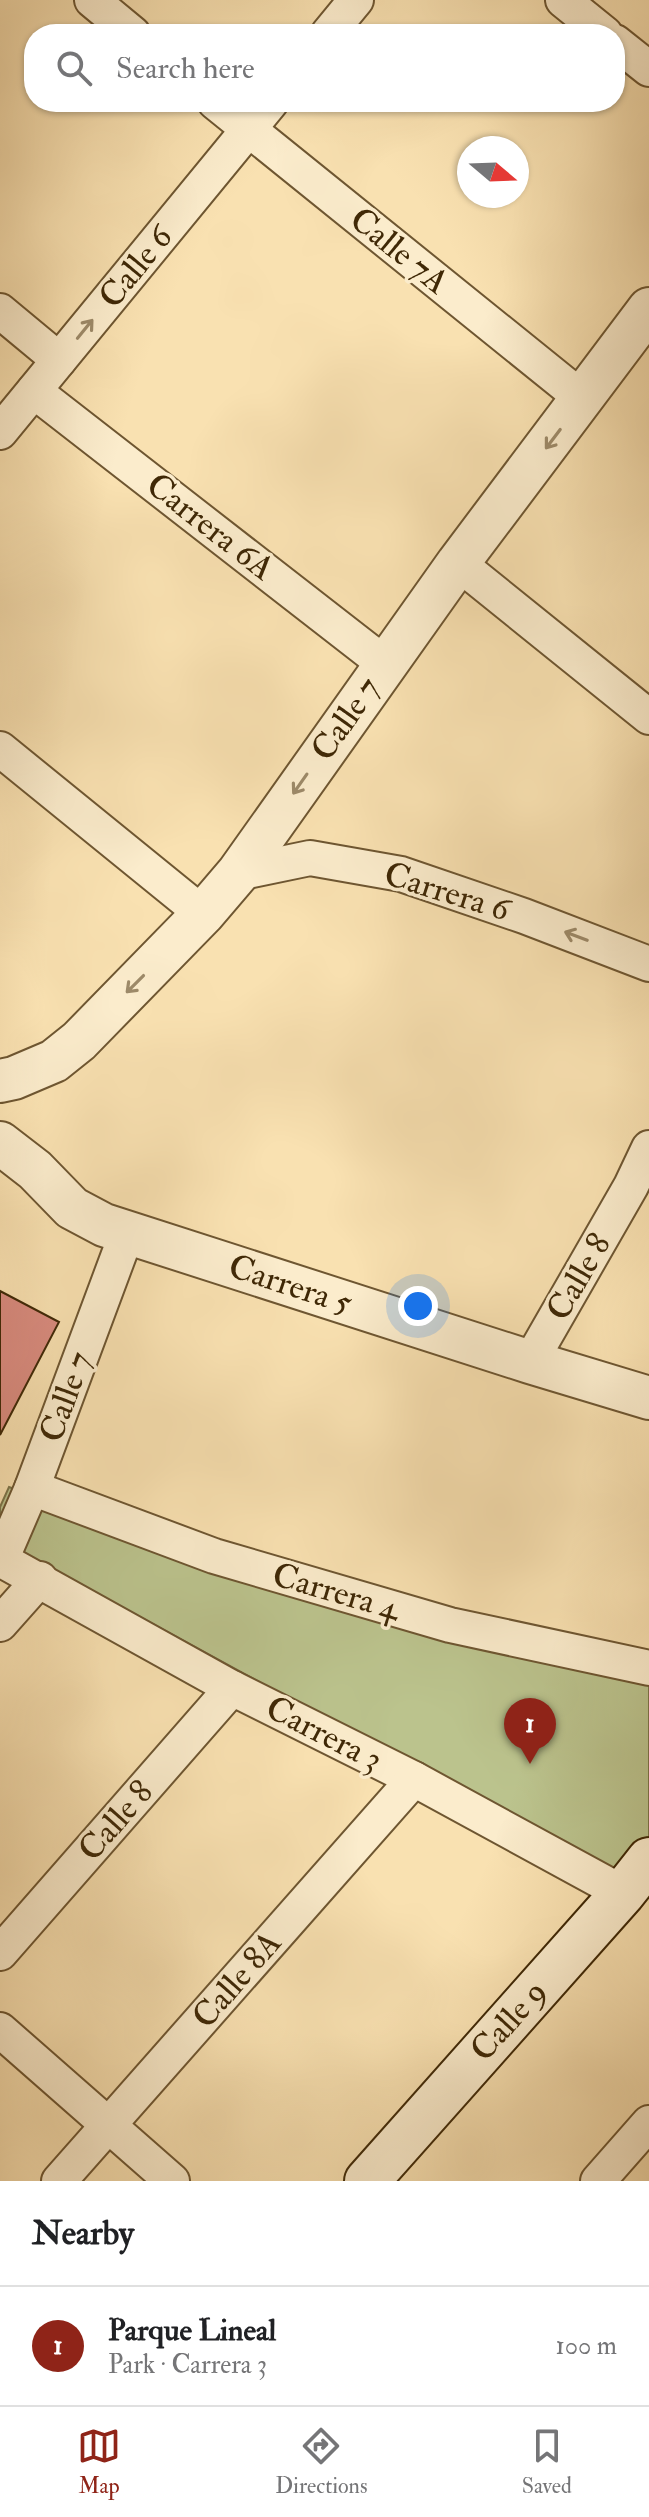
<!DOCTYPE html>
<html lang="en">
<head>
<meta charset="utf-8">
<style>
	body { margin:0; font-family:"IM FELL Double Pica",serif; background:#f6f6f6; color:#202124 }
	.compass { position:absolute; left:457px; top:136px; width:72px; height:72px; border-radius:50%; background:#fff; box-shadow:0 2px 6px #0004; rotate:109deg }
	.you { position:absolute; left:418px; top:1306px; width:28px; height:28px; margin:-20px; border:6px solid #fff; border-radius:50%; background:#1a73e8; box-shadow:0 0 0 12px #1a73e833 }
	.badge { display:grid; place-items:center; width:52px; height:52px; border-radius:50%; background:#8f2418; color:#fff; font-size:26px; font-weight:700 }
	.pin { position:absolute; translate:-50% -66px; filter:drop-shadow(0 2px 4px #0008) }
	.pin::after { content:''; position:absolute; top:42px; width:28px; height:24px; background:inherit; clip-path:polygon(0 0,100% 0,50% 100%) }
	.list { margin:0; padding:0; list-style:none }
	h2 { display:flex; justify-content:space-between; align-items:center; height:104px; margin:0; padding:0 32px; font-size:34px }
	h2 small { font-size:26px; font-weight:400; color:#757577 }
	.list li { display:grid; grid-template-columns:52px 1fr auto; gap:24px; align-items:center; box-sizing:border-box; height:120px; padding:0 32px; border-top:2px solid #e0e0e0 }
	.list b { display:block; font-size:30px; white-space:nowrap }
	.list p { margin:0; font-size:26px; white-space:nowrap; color:#757577 }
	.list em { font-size:26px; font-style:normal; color:#757577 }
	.icon { flex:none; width:44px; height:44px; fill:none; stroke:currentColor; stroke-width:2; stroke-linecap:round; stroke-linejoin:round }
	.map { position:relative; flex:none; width:649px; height:2181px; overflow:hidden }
	.search { position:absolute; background:#fff; box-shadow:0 2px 6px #0004; left:24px; right:24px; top:24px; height:88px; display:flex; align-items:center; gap:20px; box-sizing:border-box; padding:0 28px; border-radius:32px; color:#757577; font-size:30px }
	.sheet { height:224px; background:#fff }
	nav { display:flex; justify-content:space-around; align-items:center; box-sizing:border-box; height:112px; border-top:2px solid #e0e0e0; background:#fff; font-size:22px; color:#757577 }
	nav a { display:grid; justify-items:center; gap:4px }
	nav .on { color:#8f2418 }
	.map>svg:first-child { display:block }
	.green { fill:#bbc38d; stroke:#7d764a; stroke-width:2 }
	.building { fill:#d98b7f; stroke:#3f2806; stroke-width:2 }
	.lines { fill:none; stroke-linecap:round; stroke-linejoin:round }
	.minor-casing { stroke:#6e5631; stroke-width:38 }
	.tertiary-casing { stroke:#6e5631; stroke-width:46 }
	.secondary-casing { stroke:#3f2806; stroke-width:48 }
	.minor { stroke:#fbeccc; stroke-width:34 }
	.tertiary { stroke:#fbeccc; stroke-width:42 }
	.secondary { stroke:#fbeccc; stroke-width:44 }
	.oneway { stroke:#9d8a69 }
	.labels { text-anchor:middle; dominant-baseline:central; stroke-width:7; stroke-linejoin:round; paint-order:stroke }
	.street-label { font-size:34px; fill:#3f2806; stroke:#fbeccc }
</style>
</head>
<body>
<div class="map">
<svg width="649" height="2181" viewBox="0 0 649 2181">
	<rect width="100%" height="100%" fill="#f9e1b1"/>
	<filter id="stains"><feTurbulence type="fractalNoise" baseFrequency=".0025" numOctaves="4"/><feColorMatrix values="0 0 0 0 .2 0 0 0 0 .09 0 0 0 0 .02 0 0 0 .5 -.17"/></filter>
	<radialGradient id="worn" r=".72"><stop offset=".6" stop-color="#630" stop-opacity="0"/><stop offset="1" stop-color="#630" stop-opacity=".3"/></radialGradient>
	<path class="green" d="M9,1487l194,73 446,114v180l-22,28 -627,-341v-34z"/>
	<path class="building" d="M0,1291l59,31 -59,113z"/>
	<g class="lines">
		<g class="minor-casing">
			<g id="minor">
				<path d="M92,0l41,34"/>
				<path d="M563,0l42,34"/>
				<path d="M328,34l28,-34"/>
				<path d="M615,42l34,27"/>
				<path d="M215,102l368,297"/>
				<path d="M0,311l59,49"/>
				<path d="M34,391l351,273"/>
				<path d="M0,432l271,-330"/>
				<path d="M458,563l191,154"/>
				<path d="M0,749l203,165"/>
				<path d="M238,873l72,-15 91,16 123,42 125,48"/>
				<path d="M530,1362l101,-176 18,-38"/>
				<path d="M32,1488l182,68 236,69 199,43"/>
				<path d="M0,1559l232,129 182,91 209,114"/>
				<path d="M1,1560l31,-72 95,-255"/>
				<path d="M0,1624l40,-45"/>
				<path d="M0,1953l232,-265"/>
				<path d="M0,2030l172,151"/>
				<path d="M59,2181l355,-402"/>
				<path d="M598,2181l51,-58"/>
			</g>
		</g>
		<g class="tertiary-casing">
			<g id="tertiary">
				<path d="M0,1081l14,-3 40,-17 25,-20 124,-127 35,-41 220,-310 191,-254"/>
				<path d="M0,1143l35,27 37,38 32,17 426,137 119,36"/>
			</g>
		</g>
		<g class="secondary-casing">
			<path id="secondary" d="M367,2181l256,-288 26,-33"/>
		</g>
		<use href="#minor" class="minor"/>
		<use href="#tertiary" class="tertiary"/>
		<use href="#secondary" class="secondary"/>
	</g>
	<defs><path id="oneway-shaft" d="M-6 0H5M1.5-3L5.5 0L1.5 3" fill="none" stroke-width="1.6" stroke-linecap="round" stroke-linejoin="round" transform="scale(2)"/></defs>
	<g class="oneway">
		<use href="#oneway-shaft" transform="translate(85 329) rotate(-51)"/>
		<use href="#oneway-shaft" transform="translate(553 439) rotate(127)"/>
		<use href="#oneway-shaft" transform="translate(300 784) rotate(125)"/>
		<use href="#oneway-shaft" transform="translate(576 936) rotate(-159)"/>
		<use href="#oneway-shaft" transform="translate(135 984) rotate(135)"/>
	</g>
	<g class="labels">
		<g class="street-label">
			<text transform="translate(399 251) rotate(39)">Calle 7A</text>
			<text transform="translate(136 267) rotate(-51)">Calle 6</text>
			<text transform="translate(210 527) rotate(38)">Carrera 6A</text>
			<text transform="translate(346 719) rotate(-55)">Calle 7</text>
			<text transform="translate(447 892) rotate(17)">Carrera 6</text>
			<text transform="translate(579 1277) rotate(-60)">Calle 8</text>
			<text transform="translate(290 1285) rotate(18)">Carrera 5</text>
			<text transform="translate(66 1397) rotate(-70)">Calle 7</text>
			<text transform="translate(336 1592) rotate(16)">Carrera 4</text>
			<text transform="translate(324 1734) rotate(27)">Carrera 3</text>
			<text transform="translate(116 1821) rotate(-49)">Calle 8</text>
			<text transform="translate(237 1980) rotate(-49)">Calle 8A</text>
			<text transform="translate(509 2021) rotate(-48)">Calle 9</text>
		</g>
	</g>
	<rect width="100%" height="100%" filter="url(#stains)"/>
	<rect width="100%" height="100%" fill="url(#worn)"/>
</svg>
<svg class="compass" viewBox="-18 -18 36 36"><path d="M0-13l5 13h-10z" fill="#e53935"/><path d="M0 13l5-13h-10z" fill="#757577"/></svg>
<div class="you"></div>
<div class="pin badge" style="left:530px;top:1764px">1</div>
<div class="search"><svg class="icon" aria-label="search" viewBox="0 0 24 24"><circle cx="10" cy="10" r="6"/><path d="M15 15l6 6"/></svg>Search here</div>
</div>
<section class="sheet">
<h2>Nearby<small></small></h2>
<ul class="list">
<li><span class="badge">1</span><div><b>Parque Lineal</b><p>Park · Carrera 3</p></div><em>100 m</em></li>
</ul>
</section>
<nav>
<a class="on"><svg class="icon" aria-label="map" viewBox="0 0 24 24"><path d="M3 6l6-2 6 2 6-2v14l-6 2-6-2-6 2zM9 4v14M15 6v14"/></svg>Map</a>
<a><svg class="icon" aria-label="directions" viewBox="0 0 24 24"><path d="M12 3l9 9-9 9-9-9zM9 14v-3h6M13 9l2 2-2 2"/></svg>Directions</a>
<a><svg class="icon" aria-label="saved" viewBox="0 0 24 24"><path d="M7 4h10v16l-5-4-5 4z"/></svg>Saved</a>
</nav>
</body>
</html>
